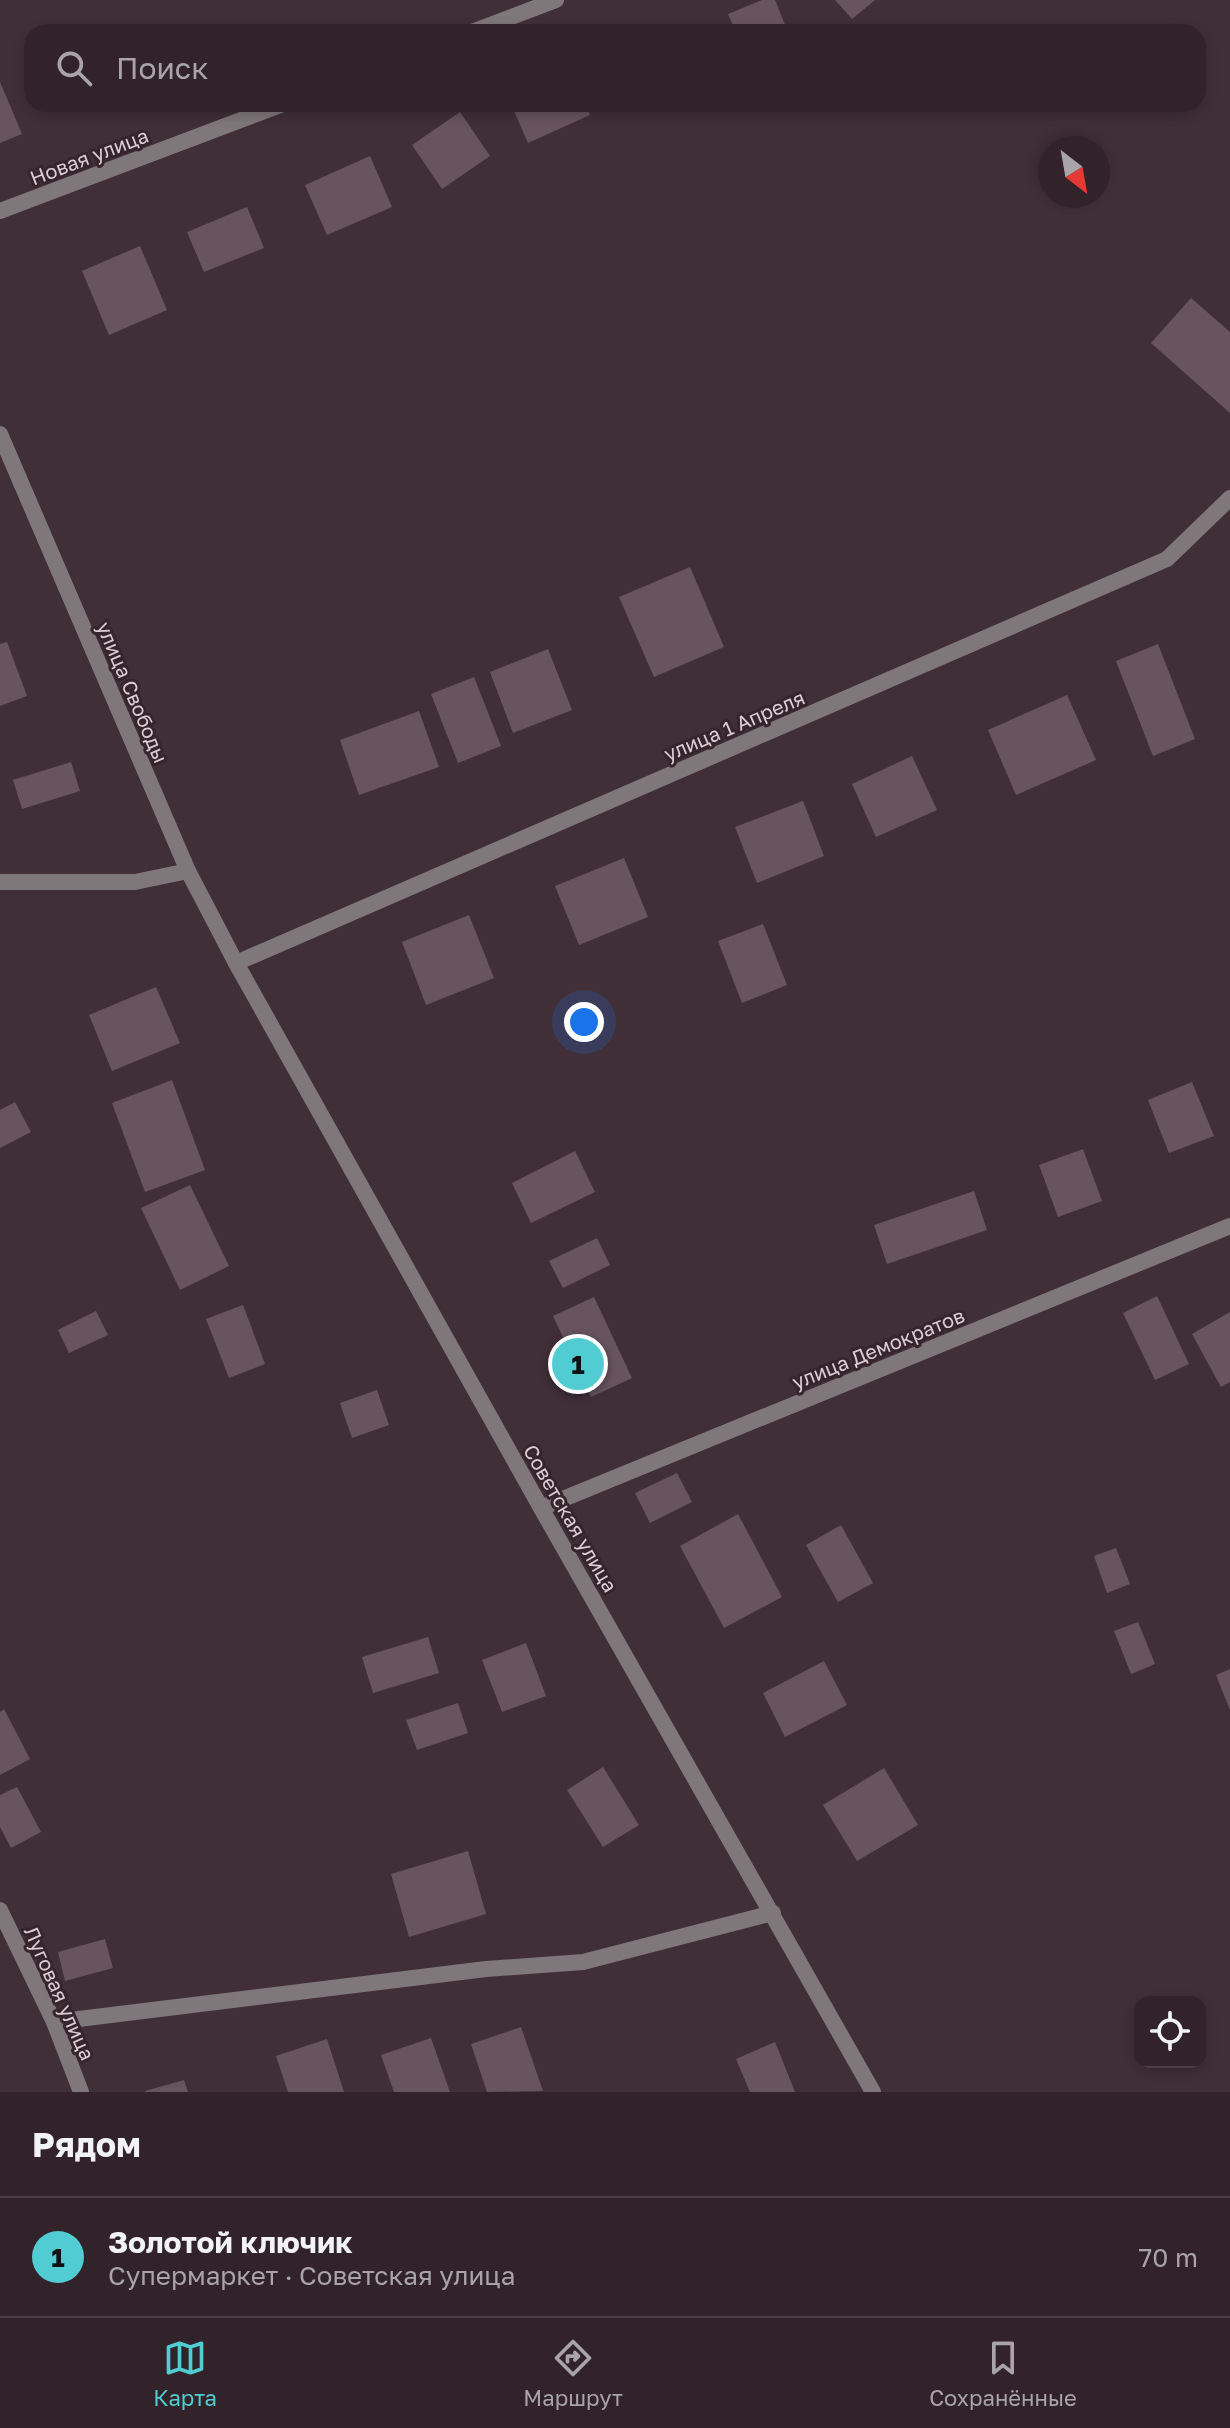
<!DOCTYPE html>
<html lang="ru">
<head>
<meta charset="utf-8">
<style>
	body { margin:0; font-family:"Golos Text",sans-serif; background:#392b31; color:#f1f3f6 }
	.controls { position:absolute; right:24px; bottom:24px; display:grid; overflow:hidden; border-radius:16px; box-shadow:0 4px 12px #0003 }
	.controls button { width:72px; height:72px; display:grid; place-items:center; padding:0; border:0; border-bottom:2px solid #4c4046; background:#312329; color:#f1f3f6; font:40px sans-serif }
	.compass { position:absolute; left:1038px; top:136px; width:72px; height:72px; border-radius:50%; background:#312329; box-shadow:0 4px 12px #0003; rotate:149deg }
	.you { position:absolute; left:584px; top:1022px; width:28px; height:28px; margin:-20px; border:6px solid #fff; border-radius:50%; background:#1a73e8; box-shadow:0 0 0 12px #1a73e833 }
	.badge { display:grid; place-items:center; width:52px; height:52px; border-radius:50%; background:#51ccd2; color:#111; font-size:26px; font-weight:700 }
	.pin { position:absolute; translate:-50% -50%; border:4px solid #fff; box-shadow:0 2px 8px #0006 }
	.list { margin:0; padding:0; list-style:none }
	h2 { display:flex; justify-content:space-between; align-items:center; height:104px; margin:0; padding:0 32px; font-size:34px }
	h2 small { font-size:26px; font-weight:400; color:#a8a4a8 }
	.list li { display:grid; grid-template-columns:52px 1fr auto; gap:24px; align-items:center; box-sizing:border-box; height:120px; padding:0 32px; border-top:2px solid #4c4046 }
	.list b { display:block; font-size:30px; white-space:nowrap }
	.list p { margin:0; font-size:26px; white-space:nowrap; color:#a8a4a8 }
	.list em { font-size:26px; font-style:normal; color:#a8a4a8 }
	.icon { flex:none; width:44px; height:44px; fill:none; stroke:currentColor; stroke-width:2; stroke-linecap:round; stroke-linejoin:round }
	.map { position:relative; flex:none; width:1230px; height:2092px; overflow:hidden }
	.search { position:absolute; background:#312329; box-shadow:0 4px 12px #0003; left:24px; right:24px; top:24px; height:88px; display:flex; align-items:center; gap:20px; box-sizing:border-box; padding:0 28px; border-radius:24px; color:#a8a4a8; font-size:30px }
	.sheet { height:224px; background:#312329 }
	nav { display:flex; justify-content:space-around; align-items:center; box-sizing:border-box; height:112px; border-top:2px solid #4c4046; background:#312329; font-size:22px; color:#a8a4a8 }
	nav a { display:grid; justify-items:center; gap:4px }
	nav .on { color:#51ccd2 }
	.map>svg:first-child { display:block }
	.building { fill:#68545d }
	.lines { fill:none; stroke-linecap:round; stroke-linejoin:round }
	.service { stroke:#80777b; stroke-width:16 }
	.minor { stroke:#80777b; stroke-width:16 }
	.labels { text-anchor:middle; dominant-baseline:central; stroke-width:6; stroke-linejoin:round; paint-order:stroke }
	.street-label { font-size:20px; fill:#daced3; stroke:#36252d }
</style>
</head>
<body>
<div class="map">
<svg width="1230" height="2092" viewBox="0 0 1230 2092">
	<rect width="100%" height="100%" fill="#412f37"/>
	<g class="building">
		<path d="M762,0h13l13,32h-52l-8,-18z"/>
		<path d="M835,0h40l-23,19z"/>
		<path d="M0,82l22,52 -22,9z"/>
		<path d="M511,104h74l5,11 -62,28z"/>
		<path d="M460,112l30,44 -48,33 -30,-44z"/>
		<path d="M370,156l22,51 -65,28 -22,-50z"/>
		<path d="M247,207l17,41 -60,24 -17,-40z"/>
		<path d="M140,246l27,64 -58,25 -27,-64z"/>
		<path d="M1191,298l39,34v81l-79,-70z"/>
		<path d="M690,567l34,80 -70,30 -35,-80z"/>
		<path d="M7,642l20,54 -27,10v-62z"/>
		<path d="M1158,644l37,95 -42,17 -37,-95z"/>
		<path d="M548,649l24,61 -59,23 -23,-61z"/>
		<path d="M474,677l27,69 -43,17 -27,-69z"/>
		<path d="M1067,695l29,65 -80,35 -28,-65z"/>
		<path d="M419,711l20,56 -80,28 -19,-55z"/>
		<path d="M912,756l25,54 -61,27 -24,-53z"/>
		<path d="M71,762l9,29 -58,18 -9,-29z"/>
		<path d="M803,801l21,55 -67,27 -22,-56z"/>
		<path d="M624,858l24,59 -69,28 -24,-59z"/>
		<path d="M469,915l25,63 -68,27 -24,-63z"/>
		<path d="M763,924l24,61 -45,18 -24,-62z"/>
		<path d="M156,987l24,56 -68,28 -23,-56z"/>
		<path d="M172,1080l33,90 -60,22 -33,-89z"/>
		<path d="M1192,1082l22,54 -45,17 -21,-53z"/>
		<path d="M15,1102l16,30 -31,16v-38z"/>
		<path d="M1083,1149l19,52 -44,16 -19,-52z"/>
		<path d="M575,1151l20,41 -64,31 -19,-40z"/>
		<path d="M190,1185l39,81 -49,24 -39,-82z"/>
		<path d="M974,1191l13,39 -100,34 -13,-39z"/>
		<path d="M597,1238l13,27 -47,23 -14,-27z"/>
		<path d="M1157,1296l32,68 -34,16 -32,-67z"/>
		<path d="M594,1297l38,81 -41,19 -38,-81z"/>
		<path d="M243,1305l22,59 -36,14 -23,-59z"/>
		<path d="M96,1311l12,24 -39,18 -11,-23z"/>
		<path d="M1230,1312v70l-9,5 -29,-53z"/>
		<path d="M377,1390l12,35 -37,13 -12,-35z"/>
		<path d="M677,1473l15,29 -42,21 -15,-30z"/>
		<path d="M738,1514l44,83 -58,31 -44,-82z"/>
		<path d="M841,1525l32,58 -35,19 -32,-57z"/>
		<path d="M1116,1548l14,36 -23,9 -13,-37z"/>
		<path d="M1138,1622l17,42 -24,10 -17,-43z"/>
		<path d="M428,1637l11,36 -66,20 -11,-36z"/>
		<path d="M526,1643l20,53 -44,16 -20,-52z"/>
		<path d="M824,1661l23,44 -62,32 -22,-44z"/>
		<path d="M1230,1669v41l-14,-35z"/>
		<path d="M458,1703l10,30 -51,17 -11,-30z"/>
		<path d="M4,1709l26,50 -30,16v-63z"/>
		<path d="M603,1767l36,58 -36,22 -36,-57z"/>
		<path d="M884,1768l34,57 -61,36 -34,-56z"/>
		<path d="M17,1787l24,45 -30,16 -11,-21v-32z"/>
		<path d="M468,1851l18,63 -77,23 -18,-63z"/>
		<path d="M105,1939l8,29 -48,13 -7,-29z"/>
		<path d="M521,2027l22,64 -56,1 -16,-48z"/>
		<path d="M431,2038l19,54h-56l-13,-37z"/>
		<path d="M327,2039l17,53h-56l-12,-36z"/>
		<path d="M775,2042l20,50h-45l-14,-33z"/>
		<path d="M184,2080l4,12h-43v-1z"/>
	</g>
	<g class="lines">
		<g class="service">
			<path d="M0,882h135l53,-11"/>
			<path d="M54,2022l432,-53 97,-7 190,-49"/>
		</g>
		<g class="minor">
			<path d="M472,32l84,-32"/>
			<path d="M0,211l283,-107"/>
			<path d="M0,434l188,437 48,92 305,545 332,584"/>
			<path d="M236,963l931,-404 63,-61"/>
			<path d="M541,1508l689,-282"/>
			<path d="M0,1910l54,112 27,70"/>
		</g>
	</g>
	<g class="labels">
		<g class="street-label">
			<text transform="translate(89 156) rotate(-21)">Новая улица</text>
			<text transform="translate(133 692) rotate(67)">улица Свободы</text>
			<text transform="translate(734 725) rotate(-23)">улица 1 Апреля</text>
			<text transform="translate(878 1348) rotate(-22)">улица Демократов</text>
			<text transform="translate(571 1518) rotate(60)">Советская улица</text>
			<text transform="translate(60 1993) rotate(66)">Луговая улица</text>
		</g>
	</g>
</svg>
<div class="controls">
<button><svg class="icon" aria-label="locate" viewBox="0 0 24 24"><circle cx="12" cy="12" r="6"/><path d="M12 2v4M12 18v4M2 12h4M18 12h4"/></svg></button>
</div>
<svg class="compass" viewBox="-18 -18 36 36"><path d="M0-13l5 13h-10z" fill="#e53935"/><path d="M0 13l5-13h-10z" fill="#a8a4a8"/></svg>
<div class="you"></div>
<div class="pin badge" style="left:578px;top:1364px">1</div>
<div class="search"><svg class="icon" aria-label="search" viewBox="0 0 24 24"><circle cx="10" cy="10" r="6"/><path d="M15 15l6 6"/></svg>Поиск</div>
</div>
<section class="sheet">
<h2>Рядом<small></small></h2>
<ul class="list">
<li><span class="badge">1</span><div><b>Золотой ключик</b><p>Супермаркет · Советская улица</p></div><em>70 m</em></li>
</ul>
</section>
<nav>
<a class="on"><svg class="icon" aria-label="map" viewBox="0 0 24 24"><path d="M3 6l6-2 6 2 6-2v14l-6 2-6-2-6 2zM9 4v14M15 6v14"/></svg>Карта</a>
<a><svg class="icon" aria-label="directions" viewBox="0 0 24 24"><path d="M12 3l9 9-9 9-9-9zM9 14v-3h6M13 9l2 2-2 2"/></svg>Маршрут</a>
<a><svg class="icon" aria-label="saved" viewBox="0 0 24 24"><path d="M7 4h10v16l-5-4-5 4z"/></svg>Сохранённые</a>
</nav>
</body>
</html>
